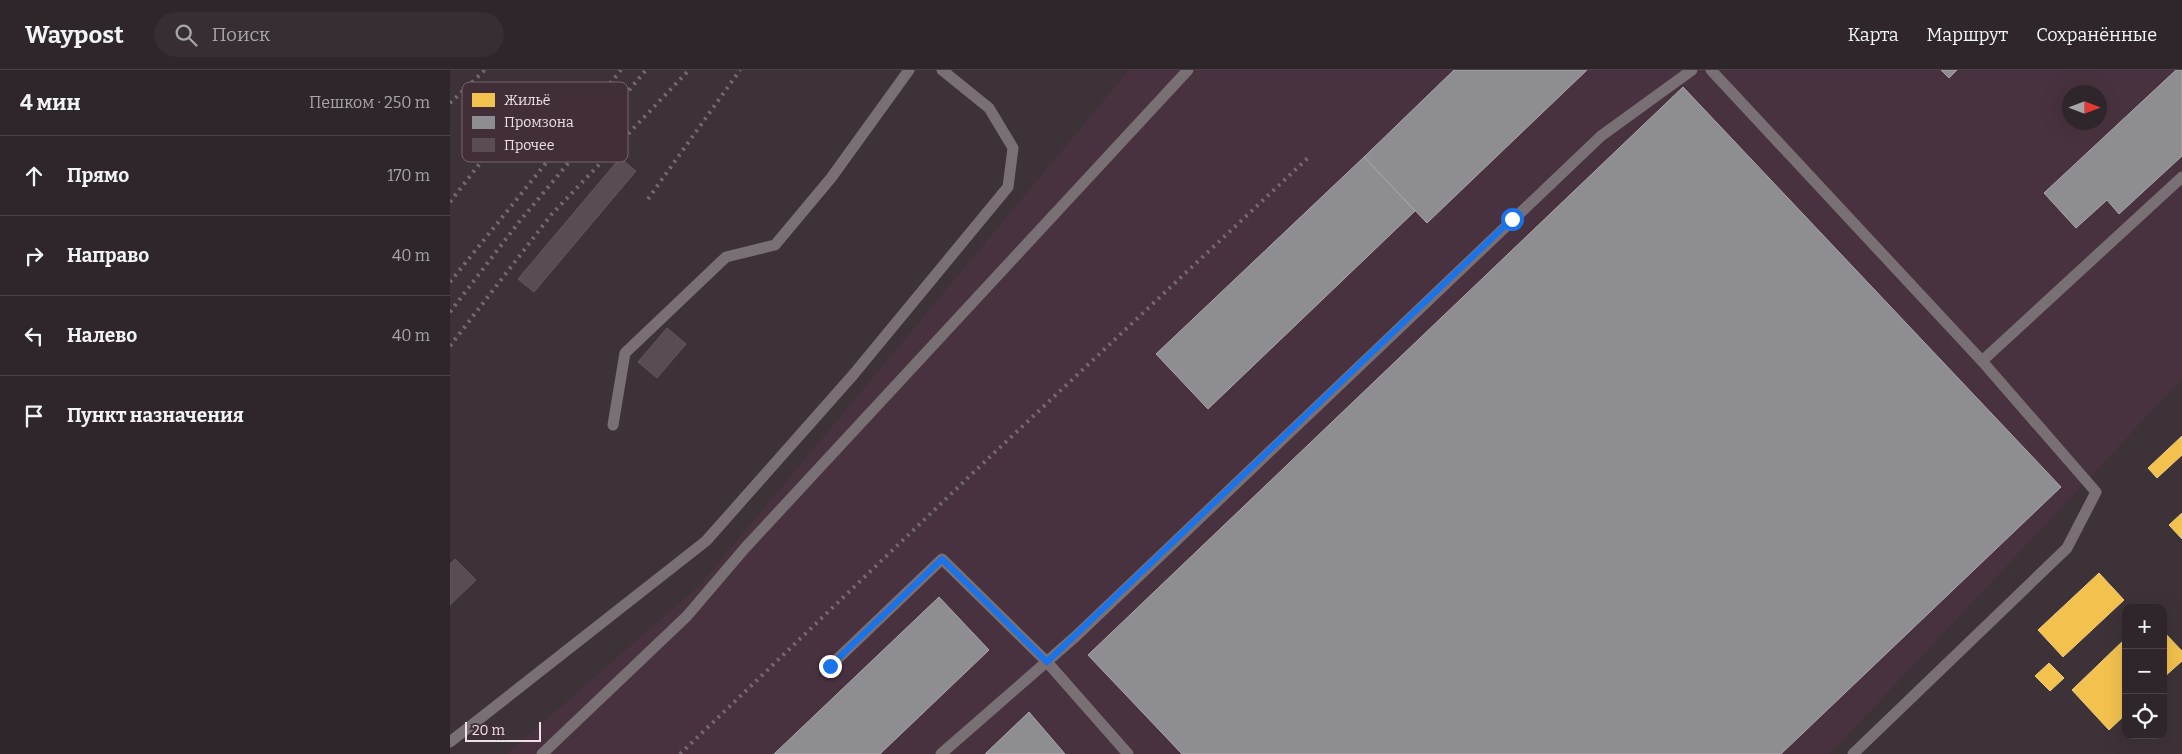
<!DOCTYPE html>
<html lang="ru">
<head>
<meta charset="utf-8">
<style>
	body { margin:0; font-family:Bitter,serif; background:#362e32; color:#f1f3f6 }
	.controls { position:absolute; right:15px; bottom:15px; display:grid; overflow:hidden; border-radius:10px; box-shadow:0 5px 20px #0002 }
	.controls button { width:45px; height:45px; display:grid; place-items:center; padding:0; border:0; border-bottom:1px solid #494347; background:#2e262a; color:#f1f3f6; font:25px sans-serif }
	.compass { position:absolute; left:1612px; top:15px; width:45px; height:45px; border-radius:50%; background:#2e262a; box-shadow:0 5px 20px #0002; rotate:90deg }
	.scale { position:absolute; left:15px; bottom:12px; width:76px; box-sizing:border-box; padding-left:5px; border:2px solid #ede1e7; border-top:0; font-size:14px; line-height:18px; white-space:nowrap; color:#ede1e7; -webkit-text-stroke:4px #412e39; paint-order:stroke }
	.stop { position:absolute; width:15px; height:15px; margin:-11px; border:4px solid #1a73e8; border-radius:50%; background:#fff }
	.stop.end { background:#1a73e8; border-color:#fff; box-shadow:0 1px 5px #0008 }
	.list { margin:0; padding:0; list-style:none }
	h2 { display:flex; justify-content:space-between; align-items:center; height:65px; margin:0; padding:0 20px; font-size:21px }
	h2 small { font-size:16px; font-weight:400; color:#a7a5a8 }
	.list li { display:grid; grid-template-columns:32px 1fr auto; gap:15px; align-items:center; box-sizing:border-box; height:80px; padding:0 20px; border-top:1px solid #494347 }
	.list b { display:block; font-size:19px; white-space:nowrap }
	.list em { font-size:16px; font-style:normal; color:#a7a5a8 }
	.icon { flex:none; width:28px; height:28px; fill:none; stroke:currentColor; stroke-width:2; stroke-linecap:round; stroke-linejoin:round }
	.map { position:relative; flex:none; width:1732px; height:684px; overflow:hidden }
	header { display:flex; align-items:center; gap:30px; box-sizing:border-box; height:70px; padding:0 25px; background:#2e262a; border-bottom:1px solid #494347 }
	header strong { font-size:24px }
	nav { display:flex; gap:28px; margin-inline-start:auto; font-size:18px }
	.search { width:350px; height:45px; background:#362e32; display:flex; align-items:center; gap:12px; box-sizing:border-box; padding:0 18px; border-radius:28px; color:#a7a5a8; font-size:19px }
	main { display:flex }
	aside { flex:1; background:#2e262a }
	.map>svg:first-child { display:block }
	.built { fill:#49323f; fill-rule:evenodd }
	.homes { fill:#f2c14e; stroke:#f0cb7c }
	.industry { fill:#8d8d92; stroke:#aaa6ac }
	.building { fill:#5a4c54; stroke:#61585d }
	.lines { fill:none; stroke-linecap:round; stroke-linejoin:round }
	.lane { stroke:#787074; stroke-width:11 }
	.rail { stroke:#736a6f; stroke-width:4; stroke-dasharray:2.5 5; stroke-linecap:butt }
	.route { stroke:#1a73e8; stroke-width:6 }
	.key { fill:#412e39; stroke:#75646d; stroke-width:1 }
	.key-label { font-size:14px; fill:#ede1e7 }
</style>
</head>
<body>
<header>
<strong>Waypost</strong>
<div class="search"><svg class="icon" aria-label="search" viewBox="0 0 24 24"><circle cx="10" cy="10" r="6"/><path d="M15 15l6 6"/></svg>Поиск</div>
<nav><a>Карта</a><a>Маршрут</a><a>Сохранённые</a></nav>
</header>
<main>
<aside>
<h2>4 мин<small>Пешком · 250 m</small></h2>
<ul class="list">
<li><svg class="icon" aria-label="ahead" viewBox="0 0 24 24"><path d="M12 20V5M6 11l6-6 6 6"/></svg><div><b>Прямо</b></div><em>170 m</em></li>
<li><svg class="icon" aria-label="right" viewBox="0 0 24 24"><path d="M7 20v-9h11M14 6l5 5-5 5"/></svg><div><b>Направо</b></div><em>40 m</em></li>
<li><svg class="icon" aria-label="left" viewBox="0 0 24 24"><path d="M17 20v-9H6M10 6l-5 5 5 5"/></svg><div><b>Налево</b></div><em>40 m</em></li>
<li><svg class="icon" aria-label="arrive" viewBox="0 0 24 24"><path d="M6 21V4h12l-3 4 3 4H6"/></svg><div><b>Пункт назначения</b></div></li>
</ul>
</aside>
<div class="map">
<svg width="1732" height="684" viewBox="0 0 1732 684">
	<rect width="100%" height="100%" fill="#3d3238"/>
	<path class="built" d="M679,0h1053v309l-352,375h-1323l194,-170zM1620,22h30v30h-30z"/>
	<g class="homes">
		<path d="M1732,366v19l-25,23 -9,-10z"/>
		<path d="M1732,443v26l-13,-14z"/>
		<path d="M1649,503l25,27 -61,57 -25,-27z"/>
		<path d="M1713,561l19,20v10l-19,17z"/>
		<path d="M1676,568v76l-17,16 -37,-40z"/>
		<path d="M1599,593l15,15 -14,13 -15,-15z"/>
	</g>
	<g class="industry">
		<path d="M1004,0h133l-160,153 -63,-66z"/>
		<path d="M1491,0h16l-8,8z"/>
		<path d="M1726,0h6v86l-63,58 -12,-14 -31,28 -32,-35z"/>
		<path d="M1233,17l378,400 -280,267h-599l-94,-99z"/>
		<path d="M914,87l51,54 -207,198 -52,-55z"/>
		<path d="M489,527l50,53 -109,104h-106z"/>
		<path d="M579,642l36,42h-80z"/>
	</g>
	<g class="building">
		<path d="M170,88l16,13 -102,121 -16,-13z"/>
		<path d="M217,258l19,16 -29,34 -19,-16z"/>
		<path d="M5,489l21,21 -26,25v-41z"/>
	</g>
	<g class="lines">
		<g class="lane">
			<path d="M1261,0l271,291 114,131 -29,56 -214,206"/>
			<path d="M1532,291l200,-184"/>
			<path d="M163,355l12,-72 101,-96 49,-12 56,-67 78,-108"/>
			<path d="M380,596l112,-107 105,103 81,92"/>
			<path d="M0,672l256,-201 147,-166 155,-188 5,-39 -24,-40 -47,-38"/>
			<path d="M92,684l145,-138 58,-68 443,-478"/>
			<path d="M491,684l134,-117 526,-501 91,-66"/>
		</g>
		<g class="rail">
			<path d="M0,33l35,-33"/>
			<path d="M198,129l92,-129"/>
			<path d="M0,132l41,-53"/>
			<path d="M0,212l171,-212"/>
			<path d="M0,242l69,-90 127,-152"/>
			<path d="M0,276l101,-131 138,-145"/>
			<path d="M230,684l296,-284 334,-314"/>
		</g>
	</g>
	<g class="lines">
		<path class="route" d="M380,596l112,-107 105,103 465,-443"/>
	</g>
	<rect x="12" y="12" width="166" height="80" rx="8" class="key"/>
	<rect x="22" y="23" width="23" height="14" fill="#f2c14e"/>
	<rect x="22" y="46" width="23" height="13" fill="#8d8d92"/>
	<rect x="22" y="68" width="23" height="14" fill="#5a4c54"/>
	<g class="key-label">
		<text x="54" y="35">Жильё</text>
		<text x="54" y="57">Промзона</text>
		<text x="54" y="80">Прочее</text>
	</g>
</svg>
<div class="controls">
<button>+</button>
<button>−</button>
<button><svg class="icon" aria-label="locate" viewBox="0 0 24 24"><circle cx="12" cy="12" r="6"/><path d="M12 2v4M12 18v4M2 12h4M18 12h4"/></svg></button>
</div>
<svg class="compass" viewBox="-18 -18 36 36"><path d="M0-13l5 13h-10z" fill="#e53935"/><path d="M0 13l5-13h-10z" fill="#a7a5a8"/></svg>
<div class="scale">20 m</div>
<div class="stop" style="left:1062px;top:149px"></div>
<div class="stop end" style="left:380px;top:596px"></div>
</div>
</main>
</body>
</html>
